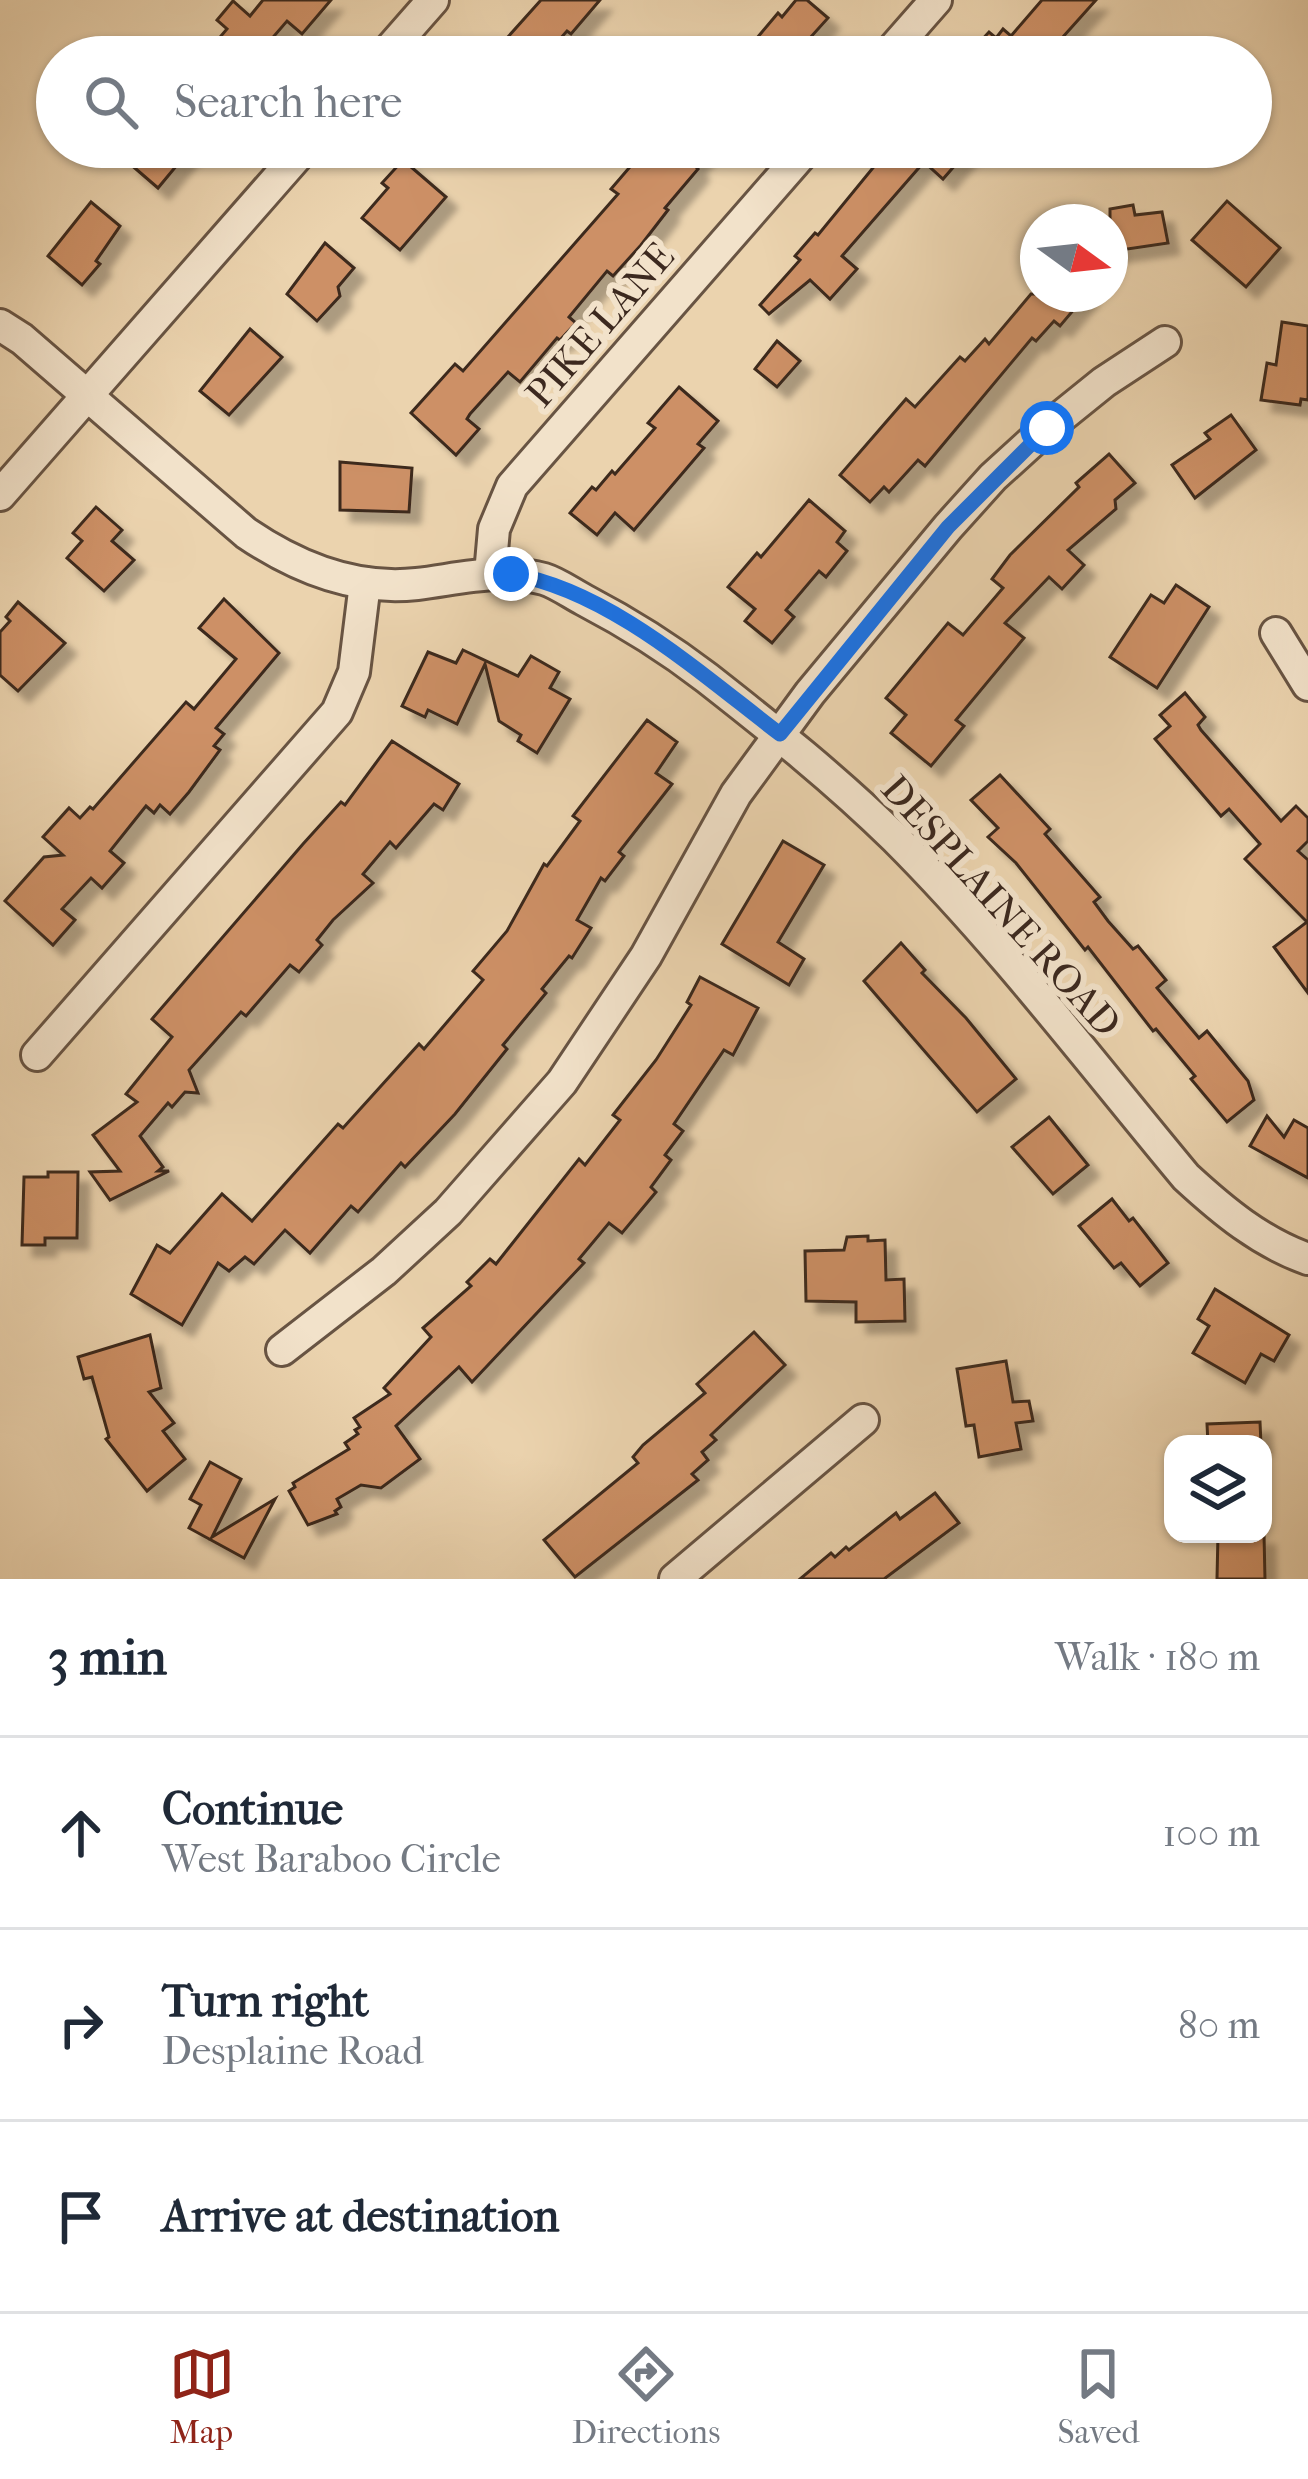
<!DOCTYPE html>
<html lang="en">
<head>
<meta charset="utf-8">
<style>
	body { margin:0; font-family:"IM FELL French Canon",serif; background:#f6f6f7; color:#1f2937 }
	.controls { position:absolute; right:36px; bottom:36px; display:grid; overflow:hidden; border-radius:24px; box-shadow:0 3px 9px #0004 }
	.controls button { width:108px; height:108px; display:grid; place-items:center; padding:0; border:0; border-bottom:3px solid #e0e1e3; background:#fff; color:#1f2937; font:60px sans-serif }
	.compass { position:absolute; left:1020px; top:204px; width:108px; height:108px; border-radius:50%; background:#fff; box-shadow:0 3px 9px #0004; rotate:105deg }
	.stop { position:absolute; width:36px; height:36px; margin:-27px; border:9px solid #1a73e8; border-radius:50%; background:#fff }
	.stop.end { background:#1a73e8; border-color:#fff; box-shadow:0 3px 12px #0008 }
	.list { margin:0; padding:0; list-style:none }
	h2 { display:flex; justify-content:space-between; align-items:center; height:156px; margin:0; padding:0 48px; font-size:51px }
	h2 small { font-size:39px; font-weight:400; color:#747a83 }
	.list li { display:grid; grid-template-columns:78px 1fr auto; gap:36px; align-items:center; box-sizing:border-box; height:192px; padding:0 48px; border-top:3px solid #e0e1e3 }
	.list b { display:block; font-size:45px; white-space:nowrap }
	.list p { margin:0; font-size:39px; white-space:nowrap; color:#747a83 }
	.list em { font-size:39px; font-style:normal; color:#747a83 }
	.icon { flex:none; width:66px; height:66px; fill:none; stroke:currentColor; stroke-width:2; stroke-linecap:round; stroke-linejoin:round }
	.map { position:relative; flex:none; width:1308px; height:1579px; overflow:hidden }
	.search { position:absolute; background:#fff; box-shadow:0 3px 9px #0004; left:36px; right:36px; top:36px; height:132px; display:flex; align-items:center; gap:30px; box-sizing:border-box; padding:0 42px; border-radius:66px; color:#747a83; font-size:45px }
	.sheet { height:732px; background:#fff }
	nav { display:flex; justify-content:space-around; align-items:center; box-sizing:border-box; height:168px; border-top:3px solid #e0e1e3; background:#fff; font-size:33px; color:#747a83 }
	nav a { display:grid; justify-items:center; gap:6px }
	nav .on { color:#8f2418 }
	.map>svg:first-child { display:block }
	.building { fill:#cd9066; stroke:#3c291f; stroke-width:3; filter:url(#shadow) }
	.lines { fill:none; stroke-linecap:round; stroke-linejoin:round }
	.minor-casing { stroke:#685443; stroke-width:36 }
	.minor { stroke:#f2e2ca; stroke-width:30 }
	.route { stroke:#1a73e8; stroke-width:15 }
	.labels { text-anchor:middle; dominant-baseline:central; stroke-width:12; stroke-linejoin:round; paint-order:stroke }
	.street-label { font-size:39px; fill:#3c291f; stroke:#f2e2ca }
</style>
</head>
<body>
<div class="map">
<svg width="1308" height="1579" viewBox="0 0 1308 1579">
	<defs>
		<filter id="shadow"><feDropShadow dx="11" dy="11" stdDeviation="3" flood-color="#0004"/></filter>
	</defs>
	<rect width="100%" height="100%" fill="#ebd3ae"/>
	<filter id="stains"><feTurbulence type="fractalNoise" baseFrequency=".00167" numOctaves="4"/><feColorMatrix values="0 0 0 0 .2 0 0 0 0 .09 0 0 0 0 .02 0 0 0 .5 -.17"/></filter>
	<radialGradient id="worn" r=".72"><stop offset=".6" stop-color="#630" stop-opacity="0"/><stop offset="1" stop-color="#630" stop-opacity=".3"/></radialGradient>
	<g class="building">
		<path d="M263,0h68l-29,34 -15,-13 -31,36h-53l24,-28 -10,-9 16,-19 17,15z"/>
		<path d="M541,0h59l-29,34 -4,-3 -23,26h-16l-21,-19z"/>
		<path d="M796,0h11l21,18 -19,21 5,4 -13,14h-36l-14,-12 27,-32 4,4z"/>
		<path d="M1042,0h54l-51,57h-79l23,-25 7,6 7,-9 8,7z"/>
		<path d="M143,147h49l-34,41 -29,-25z"/>
		<path d="M647,147h61l-15,17 5,5 -33,39 3,2 -27,35 -28,31 -6,-5 -38,46 7,6 -16,17 -3,-2 -37,44 -12,-10 -38,42 -3,5 12,10 -23,26 -45,-42 44,-49 8,7 155,-177 -7,-5z"/>
		<path d="M890,147h81l-28,32 -19,-17 -82,94 15,13 -27,30 -20,-19 -41,34 -9,-9 40,-45 -5,-4 20,-23 3,2z"/>
		<path d="M403,160l43,37 -46,53 -38,-32 26,-30 -6,-5z"/>
		<path d="M1227,201l53,47 -34,39 -54,-47z"/>
		<path d="M91,202l29,24 -24,35 4,3 -18,21 -34,-29z"/>
		<path d="M1133,205l2,10 27,-3 6,31 -54,8 -4,-3v-39z"/>
		<path d="M325,243l29,25 -16,19 2,9 -23,25 -30,-27z"/>
		<path d="M1031,294h56l-27,32 -6,-5 -18,20 -4,-3 -107,128 -7,-6 -29,32 -5,-5 -14,15 -30,-27 66,-76 9,8 45,-50 5,4 20,-22 4,5z"/>
		<path d="M1282,322l26,4v74l-7,-1 -1,6 -39,-5 6,-37 9,2z"/>
		<path d="M250,329l32,28 -53,58 -29,-24z"/>
		<path d="M777,341l23,20 -23,26 -22,-18z"/>
		<path d="M679,387l39,34 -20,23 6,4 -70,82 -19,-17 -18,22 -27,-22 22,-26 4,3 16,-19 3,3 40,-46 -7,-5z"/>
		<path d="M1231,415l25,35 -61,48 -23,-33 38,-26 -5,-6z"/>
		<path d="M1109,454l26,29 -20,17 1,9 -48,41 16,15 -22,24 -13,-12 -44,46 19,15 -68,82 8,6 -33,40 -40,-33 15,-18 -20,-17 62,-75 15,12 40,-47 -11,-9 18,-24 69,-68 -3,-4z"/>
		<path d="M340,462l72,6 -3,44 -69,-2z"/>
		<path d="M809,500l36,31 -8,11 10,9 -21,26 -7,-6 -33,39 8,7 -22,26 -27,-22 10,-12 -27,-22 29,-34 4,4z"/>
		<path d="M96,507l26,23 -10,11 22,19 -30,31 -37,-33 15,-17 -9,-8z"/>
		<path d="M1176,585l33,22 -52,81 -47,-31 41,-62 13,8z"/>
		<path d="M224,599l55,54 -63,75 8,6 -10,12 6,4 -31,42 -19,22 -10,-9 -6,8 -8,-7 -36,45 14,12 -22,25 -11,-10 -29,31 13,11 -22,25 -48,-44 39,-44 19,-2 -20,-18 26,-29 11,10 10,-11 3,2 93,-107 8,7 42,-50 -37,-31z"/>
		<path d="M18,602l47,41 -47,48 -18,-16v-43l10,-11 -4,-4z"/>
		<path d="M463,650l55,26 13,-20 28,16 -9,16 20,11 -33,54 -19,-12 3,-6 -22,-14 -14,-57 -28,60 -29,-14 -3,7 -23,-11 26,-54 28,11z"/>
		<path d="M1185,693l20,24 -7,8 3,5 80,91 15,-15 12,12v23l-10,10 10,9v133l-34,-46 33,-25 -62,-63 15,-15 -31,-35 -8,7 -66,-77 15,-13 -10,-11z"/>
		<path d="M647,720l30,22 -21,31 16,11 -53,68 5,4 -19,25 -4,-3 -24,42 14,8 -19,30 -3,-2 -27,33 4,4 -43,52 4,4 -52,65 -50,53 -4,-4 -43,49 -7,-6 -41,47 -25,-23 -31,34 -9,-7 -16,14 -11,-8 -36,62 -51,-31 26,-49 13,8 52,-59 30,27 86,-97 5,4 76,-84 5,5 59,-69 -10,-9 34,-40 37,-67 3,2 33,-45 -7,-5z"/>
		<path d="M392,741l67,43 -16,26 -9,-6 -38,44 -6,-6 -27,32 10,9 -40,37 -16,20 5,5 -23,27 -9,-7 -44,51 -5,-4 -52,58 9,23 -13,-1 -13,15 -4,-4 -28,33 23,31 -5,4h11l-59,29 -20,-28 30,-1 -27,-36 44,-33 -11,-8 46,-57 -20,-18 151,-175 38,-42 4,3z"/>
		<path d="M1000,775l50,54 -5,5 55,63 -6,5 14,19 25,28 5,-3 28,34 -9,8 42,50 8,-7 41,50 6,19 -27,22 -36,-43 4,-3 -39,-47 -3,2 -65,-84 -3,3 -69,-87 -28,-26 10,-9 -27,-28z"/>
		<path d="M783,841l41,24 -46,77 26,17 -15,26 -67,-41z"/>
		<path d="M901,943l24,27 -3,3 44,45 50,61 -39,33 -113,-131z"/>
		<path d="M700,977l58,31 -25,47 -9,-5 -50,74 9,7 -18,24 6,5 -20,27 5,5 -34,41 -13,-10 -30,36 5,4 -112,119 -13,-15 -63,59 24,33 -39,29 -20,-3 -24,14 4,8 -6,4 2,3 -29,11 -19,-34 6,-4 -2,-4 56,-34 -4,-6 13,-9 -3,-4 5,-3 -6,-9 36,-24 -6,-6 47,-51 -8,-9 48,-42 -4,-4 23,-23 6,5 83,-105 6,6 35,-45 -7,-5 43,-55 35,-55 -4,-3z"/>
		<path d="M1267,1116l17,21 10,-17 14,8v50l-58,-32z"/>
		<path d="M1049,1117l39,48 -35,29 -41,-47z"/>
		<path d="M48,1172h30l-1,66h-32v7h-23l2,-68h24z"/>
		<path d="M1112,1199l17,22 4,-3 35,45 -28,23 -19,-23 -7,5 -35,-42z"/>
		<path d="M868,1236v5l17,-1 1,40 18,-1 1,42 -49,1v-20l-50,-1 -1,-50 39,-1 3,-13z"/>
		<path d="M1215,1289l74,46 -15,26 -13,-7 -16,29 -52,-30 16,-27 -11,-7z"/>
		<path d="M754,1332l31,33 -74,70 5,5 -14,12 6,8 -16,14 6,6 -123,97 -31,-37 94,-77 -5,-6 10,-12 62,-52 -8,-9z"/>
		<path d="M150,1335l11,53 -12,4 25,31 -11,8 22,28 -38,32 -41,-52 3,-2 -17,-60 -8,2 -6,-22z"/>
		<path d="M1006,1361l7,41 16,-1 4,20 -17,2 5,26 -42,8 -5,-32 -8,1 -9,-57z"/>
		<path d="M1260,1422l1,22h-53l-1,-20z"/>
		<path d="M210,1462l31,17 -29,58 63,-38 -31,59 -55,-30 12,-23 -11,-6z"/>
		<path d="M935,1493l24,30 -75,56h-84l31,-26 4,4 11,-10 3,3 47,-37 4,6z"/>
		<path d="M1218,1534h46l1,45h-48z"/>
	</g>
	<g class="lines">
		<g class="minor-casing">
			<g id="minor">
				<path d="M383,57l50,-57"/>
				<path d="M886,57l50,-57"/>
				<path d="M0,325l22,14 224,194c50,34 108,58 171,51 42,-5 85,-17 127,-5 13,4 27,14 40,21 44,23 84,48 123,78 65,51 129,102 188,160 105,105 196,225 291,339 37,34 74,65 122,82"/>
				<path d="M0,495l305,-348"/>
				<path d="M490,574l4,-45 18,-43 296,-339"/>
				<path d="M1276,633l32,52"/>
				<path d="M37,1055l300,-343 17,-40 11,-89"/>
				<path d="M282,1350l102,-79 64,-59 114,-130 84,-126 90,-162 74,-101 138,-166 45,-50 54,-49 57,-46 61,-40"/>
				<path d="M675,1579l188,-159"/>
			</g>
		</g>
		<use href="#minor" class="minor"/>
	</g>
	<g class="lines">
		<path class="route" d="M511,574c98,16 191,101 269,160l168,-207 99,-99"/>
	</g>
	<g class="labels">
		<g class="street-label">
			<text transform="translate(600 325) rotate(-49)">PIKE LANE</text>
			<text transform="translate(1001 906) rotate(48)">DESPLAINE ROAD</text>
		</g>
	</g>
	<rect width="100%" height="100%" filter="url(#stains)"/>
	<rect width="100%" height="100%" fill="url(#worn)"/>
</svg>
<div class="controls">
<button><svg class="icon" aria-label="layers" viewBox="0 0 24 24"><path d="M12 4l9 5-9 5-9-5zM3 14l9 5 9-5"/></svg></button>
</div>
<svg class="compass" viewBox="-18 -18 36 36"><path d="M0-13l5 13h-10z" fill="#e53935"/><path d="M0 13l5-13h-10z" fill="#747a83"/></svg>
<div class="stop" style="left:1047px;top:428px"></div>
<div class="stop end" style="left:511px;top:574px"></div>
<div class="search"><svg class="icon" aria-label="search" viewBox="0 0 24 24"><circle cx="10" cy="10" r="6"/><path d="M15 15l6 6"/></svg>Search here</div>
</div>
<section class="sheet">
<h2>3 min<small>Walk · 180 m</small></h2>
<ul class="list">
<li><svg class="icon" aria-label="ahead" viewBox="0 0 24 24"><path d="M12 20V5M6 11l6-6 6 6"/></svg><div><b>Continue</b><p>West Baraboo Circle</p></div><em>100 m</em></li>
<li><svg class="icon" aria-label="right" viewBox="0 0 24 24"><path d="M7 20v-9h11M14 6l5 5-5 5"/></svg><div><b>Turn right</b><p>Desplaine Road</p></div><em>80 m</em></li>
<li><svg class="icon" aria-label="arrive" viewBox="0 0 24 24"><path d="M6 21V4h12l-3 4 3 4H6"/></svg><div><b>Arrive at destination</b></div></li>
</ul>
</section>
<nav>
<a class="on"><svg class="icon" aria-label="map" viewBox="0 0 24 24"><path d="M3 6l6-2 6 2 6-2v14l-6 2-6-2-6 2zM9 4v14M15 6v14"/></svg>Map</a>
<a><svg class="icon" aria-label="directions" viewBox="0 0 24 24"><path d="M12 3l9 9-9 9-9-9zM9 14v-3h6M13 9l2 2-2 2"/></svg>Directions</a>
<a><svg class="icon" aria-label="saved" viewBox="0 0 24 24"><path d="M7 4h10v16l-5-4-5 4z"/></svg>Saved</a>
</nav>
</body>
</html>
